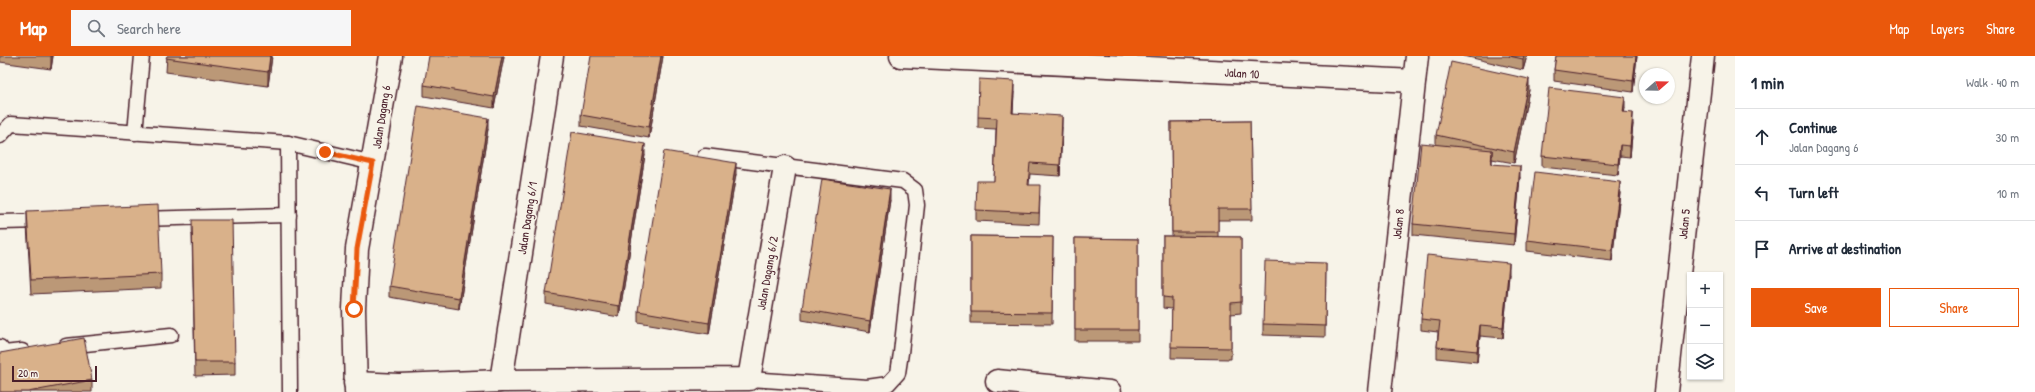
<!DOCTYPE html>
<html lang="en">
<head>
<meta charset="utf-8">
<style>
	body { margin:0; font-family:"Patrick Hand",sans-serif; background:#f6f6f7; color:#1f2937 }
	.controls { position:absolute; right:12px; bottom:12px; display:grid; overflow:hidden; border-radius:0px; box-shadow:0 1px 3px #0004 }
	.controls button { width:36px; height:36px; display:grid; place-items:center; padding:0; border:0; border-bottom:1px solid #e0e1e3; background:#fff; color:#1f2937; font:20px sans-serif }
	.compass { position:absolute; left:1639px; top:12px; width:36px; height:36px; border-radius:50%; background:#fff; box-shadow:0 1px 3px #0004; rotate:70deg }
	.scale { position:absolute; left:12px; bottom:10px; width:85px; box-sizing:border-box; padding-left:4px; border:2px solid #4a1f2b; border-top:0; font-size:11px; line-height:14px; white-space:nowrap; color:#4a1f2b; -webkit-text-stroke:3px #f7f3e8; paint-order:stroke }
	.stop { position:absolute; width:12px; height:12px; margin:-9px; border:3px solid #ea580c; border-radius:50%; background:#fff }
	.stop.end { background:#ea580c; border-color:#fff; box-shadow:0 1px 4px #0008 }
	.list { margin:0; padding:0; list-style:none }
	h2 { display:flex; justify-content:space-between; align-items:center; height:52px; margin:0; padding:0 16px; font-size:17px }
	h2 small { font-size:13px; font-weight:400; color:#747a83 }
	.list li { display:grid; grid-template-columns:26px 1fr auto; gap:12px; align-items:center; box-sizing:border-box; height:56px; padding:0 16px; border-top:1px solid #e0e1e3 }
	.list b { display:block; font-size:15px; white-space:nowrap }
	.list p { margin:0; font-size:13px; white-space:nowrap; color:#747a83 }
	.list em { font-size:13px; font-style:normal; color:#747a83 }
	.actions { display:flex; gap:8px; padding:12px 16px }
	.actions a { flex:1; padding:9px 0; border:1px solid #ea580c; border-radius:0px; text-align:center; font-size:14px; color:#ea580c }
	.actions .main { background:#ea580c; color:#fff }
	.icon { flex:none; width:22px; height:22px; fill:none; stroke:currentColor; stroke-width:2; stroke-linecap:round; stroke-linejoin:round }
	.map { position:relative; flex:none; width:1735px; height:336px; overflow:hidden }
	header { display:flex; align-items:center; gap:24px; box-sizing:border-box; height:56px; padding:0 20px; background:#ea580c; color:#fff }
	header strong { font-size:19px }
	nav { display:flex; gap:22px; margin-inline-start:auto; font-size:14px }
	.search { width:280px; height:36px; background:#f6f6f7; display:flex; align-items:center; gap:10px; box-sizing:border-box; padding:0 14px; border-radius:0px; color:#747a83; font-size:15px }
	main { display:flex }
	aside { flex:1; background:#fff }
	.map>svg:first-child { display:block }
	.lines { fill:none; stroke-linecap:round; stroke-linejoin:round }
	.service-casing { stroke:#4a1f2b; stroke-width:17 }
	.minor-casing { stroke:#4a1f2b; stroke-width:25 }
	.service { stroke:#f7f3e8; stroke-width:14 }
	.minor { stroke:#f7f3e8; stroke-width:22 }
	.wall { fill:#bb9877; stroke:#4a1f2b }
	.shaded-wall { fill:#987c61; stroke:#4a1f2b }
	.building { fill:#d9b18a; stroke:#4a1f2b }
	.route { stroke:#ea580c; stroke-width:5 }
	.labels { text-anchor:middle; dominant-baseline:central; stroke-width:3; stroke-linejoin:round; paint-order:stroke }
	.street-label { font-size:12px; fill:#4a1f2b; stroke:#f7f3e8 }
</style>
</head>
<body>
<header>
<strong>Map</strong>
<div class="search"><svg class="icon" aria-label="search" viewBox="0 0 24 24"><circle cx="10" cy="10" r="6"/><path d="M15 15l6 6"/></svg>Search here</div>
<nav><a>Map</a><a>Layers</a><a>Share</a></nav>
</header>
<main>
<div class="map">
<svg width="1735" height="336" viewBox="0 0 1735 336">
	<rect width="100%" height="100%" fill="#f7f3e8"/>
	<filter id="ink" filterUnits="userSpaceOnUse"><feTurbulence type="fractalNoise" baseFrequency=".025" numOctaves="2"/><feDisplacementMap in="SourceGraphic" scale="8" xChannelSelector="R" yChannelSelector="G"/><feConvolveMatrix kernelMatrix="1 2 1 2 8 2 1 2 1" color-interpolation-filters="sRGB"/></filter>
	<g filter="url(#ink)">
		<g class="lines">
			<g class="service-casing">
				<g id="service">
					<path d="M135,77l7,-77"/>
					<path d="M0,80l11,-12 277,19 85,20"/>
					<path d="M288,87l2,249"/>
					<path d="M705,100l198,25 12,9 2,15 -16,148 -3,20 -10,11 -21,3 -118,-8"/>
					<path d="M139,163l150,-4"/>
					<path d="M0,166l45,-1"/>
					<path d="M66,290l105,-11"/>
					<path d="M0,291l4,6 18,-2"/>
				</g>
			</g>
			<g class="minor-casing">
				<g id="minor">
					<path d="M901,0l513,25"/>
					<path d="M501,325l51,-325"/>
					<path d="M997,325l113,11"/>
					<path d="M355,327l44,2 102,-4 248,-2 36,-212"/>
					<path d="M356,336l-2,-83 3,-60 34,-193"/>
					<path d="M1380,336l37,-336"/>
					<path d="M1666,336l37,-336"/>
				</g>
			</g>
			<use href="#service" class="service"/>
			<use href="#minor" class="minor"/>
		</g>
		<g class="wall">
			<path d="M0,0h53l-2,13 -51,-7z"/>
			<path d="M167,0h105l-4,30 -102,-14z"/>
			<path d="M504,0l-10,52 -70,-12v-11z"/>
			<path d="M663,0l-14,82 -68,-12v-11z"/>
			<path d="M1464,0h63l-4,14z"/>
			<path d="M1556,0h81l-4,36 -79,-11v-11z"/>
			<path d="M1529,34l-15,73 -22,-4v5l28,13 -6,68 -101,-10v-11l23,-80v-9z"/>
			<path d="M1014,36l-1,21 49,14 -2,49 -30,-2 -1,11 11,11 -1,28 -63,-3v-11l18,-29 2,-52 -18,-1v-11z"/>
			<path d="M1625,52l-1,4 9,12 -3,33 -10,-1 -2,19 -76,-8v-11z"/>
			<path d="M1250,65l2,99h-34v17h23v76l-10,1v45l-60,-1 1,-49 -9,-1v-72h9l-1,-114z"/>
			<path d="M488,73l-29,180 -70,-12v-11z"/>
			<path d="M645,99l-26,162 -73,-13v-11z"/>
			<path d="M736,118l-27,160 -71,-12v-11z"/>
			<path d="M1620,137l-8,68 -85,-10v-11z"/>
			<path d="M890,144l-20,132 -68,-12v-11z"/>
			<path d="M27,155l134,63v14l-130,6 -4,-69z"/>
			<path d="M192,178l43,128v13l-40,1z"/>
			<path d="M971,180l82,1 -1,87 -81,-1z"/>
			<path d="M1075,182l63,1v102h-63z"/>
			<path d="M1326,207l-1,74 -62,-2v-11z"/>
			<path d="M1509,218l-6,64 -23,-2 -3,26 -40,-4v-11l1,-15 -17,-2v-11z"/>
			<path d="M92,324v12h-92z"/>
		</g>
		<g class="shaded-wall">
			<path d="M51,0h2l-2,13z"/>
			<path d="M270,0h2l-4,30v-14z"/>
			<path d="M502,0h2l-10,52v-11z"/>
			<path d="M661,0h2l-14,82v-11z"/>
			<path d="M1524,0h3l-4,14v-11z"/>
			<path d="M1636,0h1l-4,36v-11z"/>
			<path d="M1529,23v11l-15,73v-11z"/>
			<path d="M1014,25v11l-2,32v-11z"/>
			<path d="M1625,41v11l-2,15v-11z"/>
			<path d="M1633,57v11l-3,33v-11z"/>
			<path d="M1062,60v11l-2,49v-11z"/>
			<path d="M488,62v11l-29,180v-11z"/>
			<path d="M645,88v11l-26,162v-11z"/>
			<path d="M1620,89v11l-2,19v-11z"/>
			<path d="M1492,94v11l-1,14v-11z"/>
			<path d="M736,107v11l-27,160v-11z"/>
			<path d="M1520,110v11l-6,68v-11z"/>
			<path d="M1620,126v11l-8,68v-11z"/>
			<path d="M890,133v11l-20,132v-11z"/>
			<path d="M1509,207v11l-6,64v-11z"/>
			<path d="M1480,269v11l-3,26v-11z"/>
		</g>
		<g class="building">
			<path d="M167,0h103l-2,16 -102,-14z"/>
			<path d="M429,0h73l-8,41 -70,-12z"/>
			<path d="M591,0h70l-12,71 -68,-12z"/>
			<path d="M1509,0h15l-1,3z"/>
			<path d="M1556,0h80l-3,25 -79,-11z"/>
			<path d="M1451,6l78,17 -15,73 -78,-17z"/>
			<path d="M979,23l35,2 -2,32 50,3 -2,49 -30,-2 -2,22h12l-1,28 -63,-3 1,-29h17l3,-63 -19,-1z"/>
			<path d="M1549,32l76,9 -2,15 10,1 -3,33 -10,-1 -2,19 -76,-8z"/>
			<path d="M418,50l70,12 -29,180 -70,-12z"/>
			<path d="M1250,65l2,88h-34v23h-46l-1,-110z"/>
			<path d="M572,76l73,12 -26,162 -73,-13z"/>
			<path d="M1421,87l71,7 -1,14 29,2 -6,68 -101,-10z"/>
			<path d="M664,95l72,12 -27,160 -71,-12z"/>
			<path d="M1535,116l85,10 -8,68 -85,-10z"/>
			<path d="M822,123l68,10 -20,132 -68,-12z"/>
			<path d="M158,149l3,69 -130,6 -4,-69z"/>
			<path d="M192,164h40l3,142h-40z"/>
			<path d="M971,180l82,1 -1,76 -81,-1z"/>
			<path d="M1163,180l78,1v65l-10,1v45l-60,-1 1,-49 -9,-1z"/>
			<path d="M1075,182l63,1v91h-63z"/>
			<path d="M1427,199l82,8 -6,64 -23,-2 -3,26 -40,-4 3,-26 -19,-2z"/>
			<path d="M1265,205l61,2 -1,63 -62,-2z"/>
			<path d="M84,282l8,42 -64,12h-28v-39z"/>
		</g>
	</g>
	<g class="lines" filter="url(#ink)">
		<path class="route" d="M325,96l48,11 -16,86 -3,60"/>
	</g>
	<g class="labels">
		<g class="street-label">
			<text transform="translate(1242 17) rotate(3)">Jalan 10</text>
			<text transform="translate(381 61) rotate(-81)">Jalan Dagang 6</text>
			<text transform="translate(527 162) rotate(-81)">Jalan Dagang 6/1</text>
			<text transform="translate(1398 168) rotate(-84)">Jalan 8</text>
			<text transform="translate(1684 168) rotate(-84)">Jalan 5</text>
			<text transform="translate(767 217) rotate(-80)">Jalan Dagang 6/2</text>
		</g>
	</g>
</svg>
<div class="controls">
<button>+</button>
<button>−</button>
<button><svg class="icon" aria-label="layers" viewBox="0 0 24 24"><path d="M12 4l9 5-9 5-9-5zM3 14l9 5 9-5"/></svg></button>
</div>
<svg class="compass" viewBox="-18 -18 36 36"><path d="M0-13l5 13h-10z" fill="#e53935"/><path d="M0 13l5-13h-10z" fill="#747a83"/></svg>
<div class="scale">20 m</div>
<div class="stop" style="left:354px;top:253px"></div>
<div class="stop end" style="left:325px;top:96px"></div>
</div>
<aside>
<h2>1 min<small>Walk · 40 m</small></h2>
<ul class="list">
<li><svg class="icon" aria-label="ahead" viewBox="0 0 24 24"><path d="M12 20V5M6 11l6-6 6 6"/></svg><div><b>Continue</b><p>Jalan Dagang 6</p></div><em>30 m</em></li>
<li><svg class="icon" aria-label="left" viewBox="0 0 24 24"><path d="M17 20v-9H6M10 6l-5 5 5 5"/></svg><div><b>Turn left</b></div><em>10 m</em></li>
<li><svg class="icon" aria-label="arrive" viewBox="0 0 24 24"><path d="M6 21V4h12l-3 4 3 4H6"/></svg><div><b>Arrive at destination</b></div></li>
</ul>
<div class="actions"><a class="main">Save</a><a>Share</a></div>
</aside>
</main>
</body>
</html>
